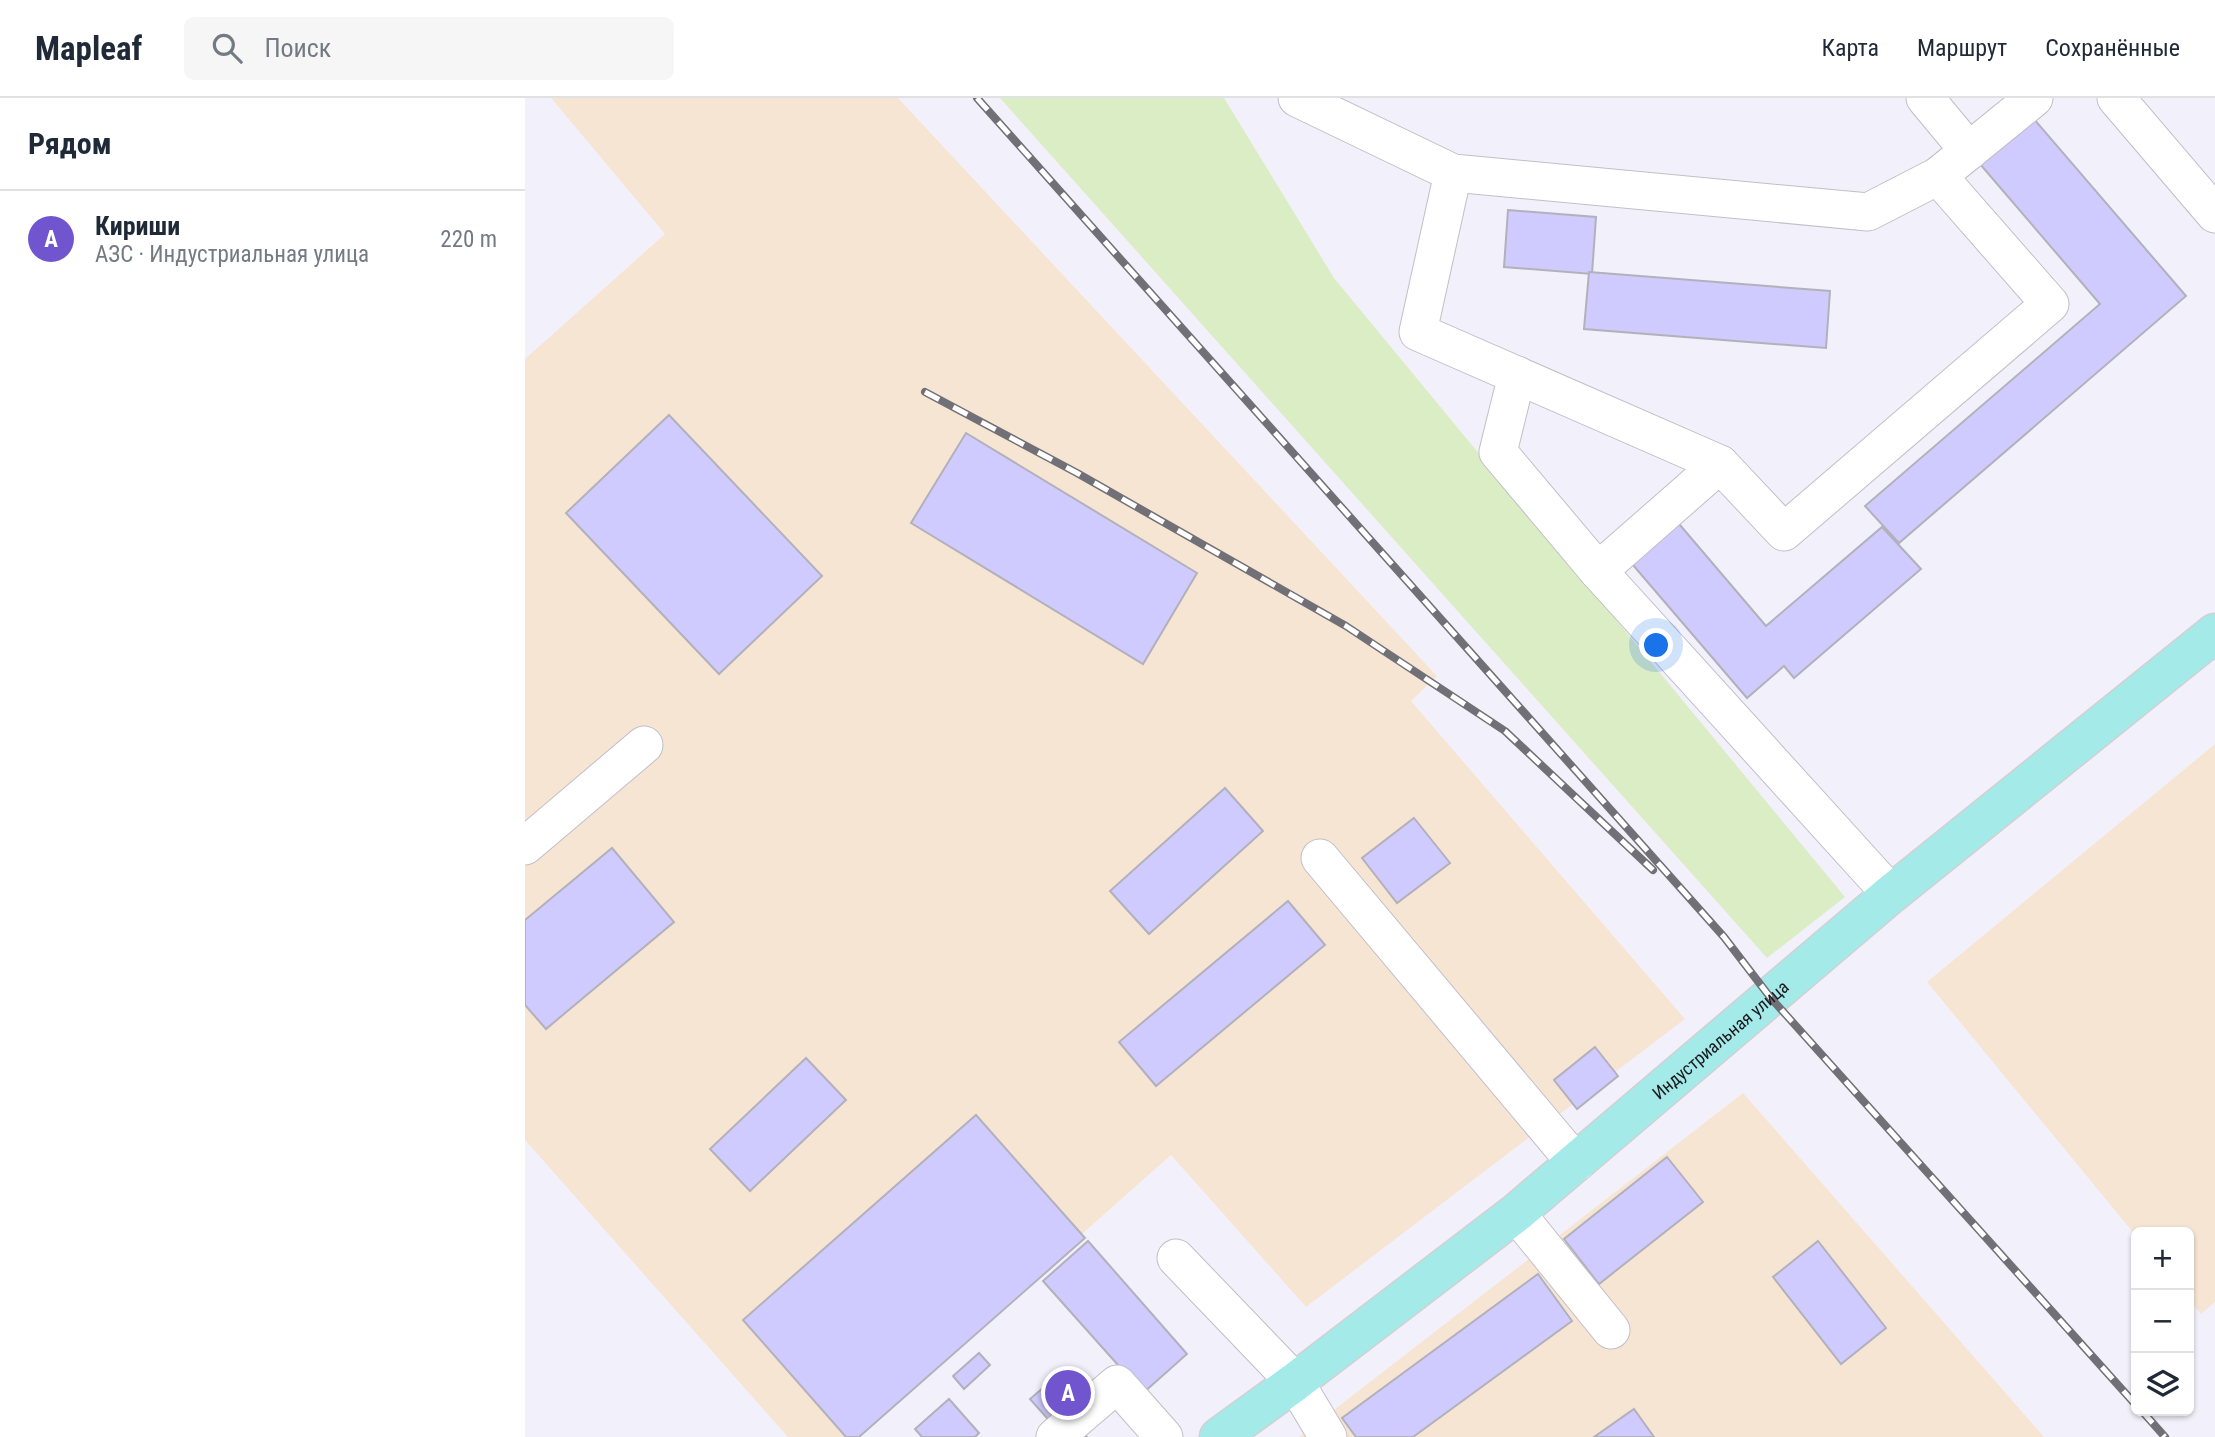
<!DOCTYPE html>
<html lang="ru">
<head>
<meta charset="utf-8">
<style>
	body { margin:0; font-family:"Roboto Condensed",sans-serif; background:#f6f6f7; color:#1f2937 }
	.controls { position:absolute; right:21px; bottom:21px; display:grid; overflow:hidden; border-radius:10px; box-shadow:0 2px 5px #0004 }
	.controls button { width:63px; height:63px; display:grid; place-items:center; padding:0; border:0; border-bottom:2px solid #e0e1e3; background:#fff; color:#1f2937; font:35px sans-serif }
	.you { position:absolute; left:1132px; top:548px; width:24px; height:24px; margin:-18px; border:5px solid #fff; border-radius:50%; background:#1a73e8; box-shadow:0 0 0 10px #1a73e833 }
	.badge { display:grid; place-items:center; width:46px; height:46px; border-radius:50%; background:#7155cf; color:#fff; font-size:23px; font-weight:700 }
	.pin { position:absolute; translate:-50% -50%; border:4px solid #fff; box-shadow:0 2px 7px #0006 }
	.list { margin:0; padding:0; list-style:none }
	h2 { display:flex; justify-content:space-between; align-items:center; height:91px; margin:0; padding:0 28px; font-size:30px }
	h2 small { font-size:23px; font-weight:400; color:#747a83 }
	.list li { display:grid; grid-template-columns:46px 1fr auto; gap:21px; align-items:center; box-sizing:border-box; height:98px; padding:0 28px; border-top:2px solid #e0e1e3 }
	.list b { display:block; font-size:26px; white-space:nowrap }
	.list p { margin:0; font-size:23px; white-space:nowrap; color:#747a83 }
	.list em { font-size:23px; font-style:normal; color:#747a83 }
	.icon { flex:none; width:38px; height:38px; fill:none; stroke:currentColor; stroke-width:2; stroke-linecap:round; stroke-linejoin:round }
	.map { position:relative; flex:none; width:1690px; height:1339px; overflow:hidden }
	header { display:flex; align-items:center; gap:42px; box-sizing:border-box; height:98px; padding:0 35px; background:#fff; border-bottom:2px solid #e0e1e3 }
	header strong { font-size:33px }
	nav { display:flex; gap:38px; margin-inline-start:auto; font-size:24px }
	.search { width:490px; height:63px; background:#f6f6f7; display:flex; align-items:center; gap:18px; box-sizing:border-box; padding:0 24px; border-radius:10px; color:#747a83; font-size:26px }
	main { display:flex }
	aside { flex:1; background:#fff }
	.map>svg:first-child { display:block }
	.industrial { fill:#f7e5d4 }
	.green { fill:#dbedc5 }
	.building { fill:#d0cbfe; stroke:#b2b1bb; stroke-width:2 }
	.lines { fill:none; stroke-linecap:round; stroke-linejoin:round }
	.minor-casing { stroke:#c0bfc8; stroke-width:39 }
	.major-casing { stroke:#d1d1d1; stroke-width:41 }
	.minor { stroke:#fff; stroke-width:37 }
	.major { stroke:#a4eae9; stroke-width:38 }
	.rail-casing { stroke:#717077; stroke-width:8 }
	.rail { stroke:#fff; stroke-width:5; stroke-dasharray:16; stroke-linecap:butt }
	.labels { text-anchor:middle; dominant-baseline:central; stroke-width:7; stroke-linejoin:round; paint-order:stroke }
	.street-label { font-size:18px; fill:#18171b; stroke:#fff }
</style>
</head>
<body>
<header>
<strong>Mapleaf</strong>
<div class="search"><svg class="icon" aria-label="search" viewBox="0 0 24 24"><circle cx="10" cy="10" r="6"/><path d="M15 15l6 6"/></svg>Поиск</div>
<nav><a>Карта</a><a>Маршрут</a><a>Сохранённые</a></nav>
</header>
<main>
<aside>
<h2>Рядом<small></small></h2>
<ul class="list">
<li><span class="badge">A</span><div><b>Кириши</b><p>АЗС · Индустриальная улица</p></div><em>220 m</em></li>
</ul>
</aside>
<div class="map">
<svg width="1690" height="1339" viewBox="0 0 1690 1339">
	<rect width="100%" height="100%" fill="#f2f1fb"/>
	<g class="industrial">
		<path d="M26,0h347l539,578 -26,25 274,318 -379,288 -135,-152 -318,282h-65l-263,-297v-781l140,-125z"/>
		<path d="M1690,646v558l-14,12 -12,-14v-68h-53v4l-209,-254z"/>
		<path d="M1218,995l301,344h-745z"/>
	</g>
	<path class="green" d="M475,0h224l110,180 511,619 -78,61z"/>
	<g class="building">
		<path d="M1502,13l159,185 -287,247 -34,-37 235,-202 -126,-147z"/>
		<path d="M983,112l88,7 -4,57 -88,-7z"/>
		<path d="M1064,174l241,19 -4,57 -242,-19z"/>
		<path d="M144,317l153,161 -103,98 -153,-161z"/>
		<path d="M441,335l231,140 -54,91 -232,-141z"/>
		<path d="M1149,420l92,108 116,-99 39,42 -127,109 -10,-12 -37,32 -120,-140z"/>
		<path d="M700,690l38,43 -114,103 -39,-43z"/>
		<path d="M889,720l36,45 -53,40 -35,-45z"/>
		<path d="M87,750l62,74 -128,107 -21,-24v-85z"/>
		<path d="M763,803l37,44 -169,141 -37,-44z"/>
		<path d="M1070,949l23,29 -41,33 -23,-29z"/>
		<path d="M281,960l40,42 -96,91 -40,-42z"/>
		<path d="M451,1017l109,123 -226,199h-13l-103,-117z"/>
		<path d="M1142,1059l36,45 -104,82 -35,-45z"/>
		<path d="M563,1143l99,113 -44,39 -100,-112z"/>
		<path d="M1293,1143l68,87 -45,36 -68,-87z"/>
		<path d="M1013,1176l34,47 -159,116h-57l-14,-19z"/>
		<path d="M454,1255l11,12 -26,24 -11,-13z"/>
		<path d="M518,1290l44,49h-23l-34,-38z"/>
		<path d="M424,1301l30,34 -4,4h-53l-7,-8z"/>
		<path d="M1109,1311l20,28h-60z"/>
	</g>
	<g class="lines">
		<g class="minor-casing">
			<g id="minor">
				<path d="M772,0l156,75 415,39 70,-36 96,-78"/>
				<path d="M1400,0l44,53"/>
				<path d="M1591,0l99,116"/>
				<path d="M928,75l-35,159 302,132"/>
				<path d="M992,277l-19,77 100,119 293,323"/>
				<path d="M1073,473l122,-107 64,68 266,-228 -112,-128"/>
				<path d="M0,748l119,-101"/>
				<path d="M795,760l256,305"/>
				<path d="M991,1115l95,117"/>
				<path d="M651,1160l119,124 33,55"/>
				<path d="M530,1339l62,-53 47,53"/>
			</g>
		</g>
		<g class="major-casing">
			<g id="major">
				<path id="s1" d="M694,1339l76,-55 221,-169 375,-319 324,-261"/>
			</g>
		</g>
		<use href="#minor" class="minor"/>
		<use href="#major" class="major"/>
		<g class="rail-casing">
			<g id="rail">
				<path d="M452,0l747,839 46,60 366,408"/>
				<path d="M400,294l152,81 269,153 159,105 148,139"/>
				<path d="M1617,1313l23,26"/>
			</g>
		</g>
		<use href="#rail" class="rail"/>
	</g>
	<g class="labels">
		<g class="street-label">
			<text stroke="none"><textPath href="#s1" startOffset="640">Индустриальная улица</textPath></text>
		</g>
	</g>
</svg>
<div class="controls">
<button>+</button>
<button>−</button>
<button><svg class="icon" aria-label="layers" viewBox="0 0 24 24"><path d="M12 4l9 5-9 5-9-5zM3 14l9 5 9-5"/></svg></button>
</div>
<div class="you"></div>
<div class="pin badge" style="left:543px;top:1295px">A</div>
</div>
</main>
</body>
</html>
